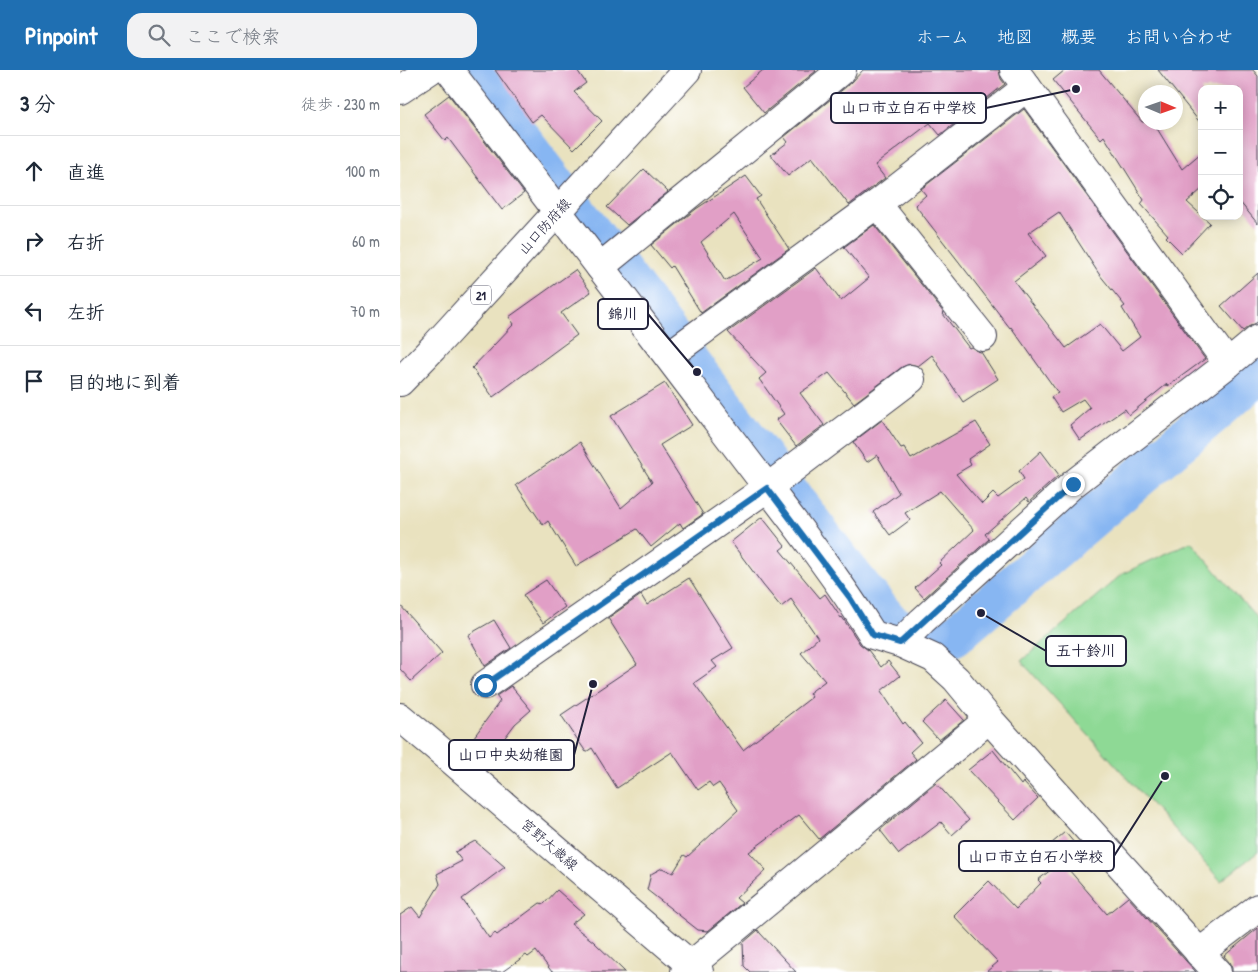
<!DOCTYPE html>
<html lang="ja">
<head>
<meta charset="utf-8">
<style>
	body { margin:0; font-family:"Patrick Hand","Klee One",sans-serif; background:#f2f2f3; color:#1f2937 }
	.controls { position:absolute; right:15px; top:15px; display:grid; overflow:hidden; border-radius:10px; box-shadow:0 2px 12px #0003 }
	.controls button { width:45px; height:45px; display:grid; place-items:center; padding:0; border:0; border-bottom:1px solid #e0e1e3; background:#fff; color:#1f2937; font:25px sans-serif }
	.compass { position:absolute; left:738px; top:15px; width:45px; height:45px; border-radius:50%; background:#fff; box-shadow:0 2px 12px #0003; rotate:92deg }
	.stop { position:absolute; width:15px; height:15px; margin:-11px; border:4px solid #1f6fb2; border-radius:50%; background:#fff }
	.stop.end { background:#1f6fb2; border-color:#fff; box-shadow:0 1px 5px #0008 }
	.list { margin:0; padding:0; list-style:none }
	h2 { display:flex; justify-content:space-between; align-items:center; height:65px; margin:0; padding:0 20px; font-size:21px }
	h2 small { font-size:16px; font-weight:400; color:#747a83 }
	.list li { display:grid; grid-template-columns:32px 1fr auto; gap:15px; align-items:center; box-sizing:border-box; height:70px; padding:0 20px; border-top:1px solid #e0e1e3 }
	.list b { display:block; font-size:19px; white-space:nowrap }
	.list em { font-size:16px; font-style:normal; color:#747a83 }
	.icon { flex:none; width:28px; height:28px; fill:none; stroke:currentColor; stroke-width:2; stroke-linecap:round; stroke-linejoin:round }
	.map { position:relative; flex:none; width:858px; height:902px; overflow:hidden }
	header { display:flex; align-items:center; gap:30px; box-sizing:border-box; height:70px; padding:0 25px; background:#1f6fb2; color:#fff }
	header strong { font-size:24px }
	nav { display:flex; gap:28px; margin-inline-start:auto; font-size:18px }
	.search { width:350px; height:45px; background:#f2f2f3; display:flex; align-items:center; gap:12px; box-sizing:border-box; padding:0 18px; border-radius:15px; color:#747a83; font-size:19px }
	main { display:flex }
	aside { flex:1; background:#fff }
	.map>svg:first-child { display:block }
	.green { fill:#8ed995; stroke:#587e68 }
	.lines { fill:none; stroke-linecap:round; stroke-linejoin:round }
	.river { stroke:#87b6f2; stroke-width:41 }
	.building { fill:#e19fc6; fill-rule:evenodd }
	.street-casing { stroke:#403f4f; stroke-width:30 }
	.secondary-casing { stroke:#403f4f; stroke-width:30 }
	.primary-casing { stroke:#403f4f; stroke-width:30 }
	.street { stroke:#fff; stroke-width:28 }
	.secondary { stroke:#fff; stroke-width:28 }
	.primary { stroke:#fff; stroke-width:28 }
	.route { stroke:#1f6fb2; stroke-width:6 }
	.labels { text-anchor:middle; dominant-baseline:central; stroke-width:4; stroke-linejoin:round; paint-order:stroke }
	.shield { fill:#fff; stroke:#646476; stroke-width:1 }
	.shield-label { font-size:12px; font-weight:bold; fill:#22223b }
	.street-label { font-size:14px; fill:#22223b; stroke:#fff }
	.leader { fill:none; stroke:#22223b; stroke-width:2 }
	.callout-dot { fill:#22223b; stroke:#fff; stroke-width:2 }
	.callout { fill:#fff; stroke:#22223b; stroke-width:2 }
	.callout-label { font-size:15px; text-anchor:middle; font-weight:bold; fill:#22223b }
</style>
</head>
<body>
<header>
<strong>Pinpoint</strong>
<div class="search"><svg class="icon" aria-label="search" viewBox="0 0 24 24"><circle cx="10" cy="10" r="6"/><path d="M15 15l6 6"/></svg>ここで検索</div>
<nav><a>ホーム</a><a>地図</a><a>概要</a><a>お問い合わせ</a></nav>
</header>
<main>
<aside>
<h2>3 分<small>徒歩 · 230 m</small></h2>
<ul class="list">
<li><svg class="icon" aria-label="ahead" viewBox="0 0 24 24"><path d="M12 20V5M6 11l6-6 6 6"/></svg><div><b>直進</b></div><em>100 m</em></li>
<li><svg class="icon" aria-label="right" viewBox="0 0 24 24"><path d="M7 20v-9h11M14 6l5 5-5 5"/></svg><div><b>右折</b></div><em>60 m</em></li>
<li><svg class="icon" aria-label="left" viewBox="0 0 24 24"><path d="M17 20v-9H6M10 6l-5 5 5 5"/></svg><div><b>左折</b></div><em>70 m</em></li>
<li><svg class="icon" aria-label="arrive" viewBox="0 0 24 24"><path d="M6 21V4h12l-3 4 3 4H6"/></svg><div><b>目的地に到着</b></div></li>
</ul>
</aside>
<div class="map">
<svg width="858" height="902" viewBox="0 0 858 902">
	<rect width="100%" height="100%" fill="#fff"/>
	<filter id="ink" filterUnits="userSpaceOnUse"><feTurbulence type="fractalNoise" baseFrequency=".02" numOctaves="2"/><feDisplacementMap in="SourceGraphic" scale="10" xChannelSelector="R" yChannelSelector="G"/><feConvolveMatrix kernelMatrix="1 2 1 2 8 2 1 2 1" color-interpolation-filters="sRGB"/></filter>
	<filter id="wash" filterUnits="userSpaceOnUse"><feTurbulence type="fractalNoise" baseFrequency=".0096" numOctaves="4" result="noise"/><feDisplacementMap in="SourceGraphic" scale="20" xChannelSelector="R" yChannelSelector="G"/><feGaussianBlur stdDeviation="1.12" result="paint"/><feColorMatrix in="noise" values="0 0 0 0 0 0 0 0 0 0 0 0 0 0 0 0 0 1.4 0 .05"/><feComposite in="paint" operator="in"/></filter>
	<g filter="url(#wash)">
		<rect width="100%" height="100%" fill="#e9e2bf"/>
		<path class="green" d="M791,472l67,78v232l-37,29 -200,-220 101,-87z"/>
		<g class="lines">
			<path class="river" d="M69,0l228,302 150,198 32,40 13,15 45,20 18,-10 303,-260"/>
		</g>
		<g id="blocks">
			<g class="building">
				<path d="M95,0h82l9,13 -12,9 28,29 -28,28 -33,-34 -9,7z"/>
				<path d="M363,0h52l1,1 -52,42 -21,-26z"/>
				<path d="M463,0h136l2,9 4,5 -65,51 -10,-12 -55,42 10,13 -36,27 -37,-48 -24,19 -17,-21 17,-13 -4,-5 68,-55z"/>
				<path d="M665,0h34l43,52h11l29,47 20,-17v37l-15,13 23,21 -28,30 -16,-16 2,-2 -27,-31 3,-4 -40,-64 -3,3 -48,-59z"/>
				<path d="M758,0h95l5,6v148l-19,-23v-112h-37v36z"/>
				<path d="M49,25l75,98 -22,17 -54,-72 -3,3 -21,-27z"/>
				<path d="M624,39l181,250 -37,27 -1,-2 -38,31 -4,-6 -45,31 -10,-15 20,-17 -7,-9 -22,13 -10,-15 7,-4 -47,-66 -1,1 -95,-123 11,-10 -5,-6zM659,142l40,62 26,32 -3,2 18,29 -18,14 -22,-27 -34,24 -52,-67 32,-25 -18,-23z"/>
				<path d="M244,99l24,23 -41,33 -20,-18z"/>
				<path d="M346,106l15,20 -5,3 33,50 -88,64 -29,-47 -2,2 -19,-23 45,-36zM334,144l29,44 -38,23 -24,-39z"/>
				<path d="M474,155l70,88 -1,1 26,34 2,-1 6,4 4,1 17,27 -35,23 -31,-47 -14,11 -8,-2 -8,3 -48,36 -25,-30 -29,20 24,32 -28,21 -20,-26 8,-6 -25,-35 7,-6 -38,-41 88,-64 25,33 28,-23 -25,-31z"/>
				<path d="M175,200l16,22 -30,21 16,22 -84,62 -21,-29 42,-44 -5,-7z"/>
				<path d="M858,203v49l-10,5 -5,4 -22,-25z"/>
				<path d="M265,313l27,42 -32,20 43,69 -20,14 -3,-5 -29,24 -14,-18 -61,37 -28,-45 -5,4 -27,-40 64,-43 41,66 31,-26 -41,-66z"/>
				<path d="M482,350l19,28 3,-1 7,12 65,-37 14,22 -22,15 3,6 -15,9 26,30 11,-11 5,5 26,-19 -5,-8 22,-20 18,24 -30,27 -3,-4 -41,36 4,5 -65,59 -9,-10 26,-23 -2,-2 35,-33 -34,-39 -35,22 5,7 -20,15 -17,-23 26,-19 -22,-38 -10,7 -14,-20z"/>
				<path d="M362,447l23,29 -5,4 40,48 5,-4 16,24 1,-1 18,27 8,6 13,17 7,-6 12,15 -19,15 22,33 2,-2 16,20 -11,10 6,7 -97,80 -20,-24 -50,37 17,18 -30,28 6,5 -34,28 -10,-1 -51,-40 4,-16 11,-6 11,5 11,-18 3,2 51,-47 -19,-27 -6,4 -4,-5 -11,8 -26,-38 -55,36 -25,-40 -6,4 -25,-37 76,-51 -29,-46 33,-23 6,10 42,-27 44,70 -21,13 5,6 -23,16 49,67 69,-53 -3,-4 16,-12 -24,-28 17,-15 -27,-39 -10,8 -18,-22 -32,-43z"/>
				<path d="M146,510l19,27 -22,16 -20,-28z"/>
				<path d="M0,535l42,48 -31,28 -11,-12z"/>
				<path d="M94,550l17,28 -26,18 -17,-31z"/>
				<path d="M111,616l20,24 -16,14 -21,28 -20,-15 26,-36 -4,-5z"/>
				<path d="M546,630l18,20 -25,20 -17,-18z"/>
				<path d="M593,680l28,35 2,-3 15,16 -23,22 -47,-50z"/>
				<path d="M536,713l33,37 -17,15 -11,-13 -42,32 -19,-24z"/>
				<path d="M665,762l20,24 -16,14 38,44 21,-17 68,75h-210l12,-10 -44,-46 35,-35 27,28 25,-26 -3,-3 19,-15 -13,-15z"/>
				<path d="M75,771l30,26 -43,32 27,39 6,-5 2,2 43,-32 4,1 13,-14 27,24 -13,10 23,18 31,30h-73l-16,-21 -8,6 -2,-2 -24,17h-102v-57l12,-8 8,10 20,-33 -3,-10 25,-13 -7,-9z"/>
				<path d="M858,858v44h-26v-4l-3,-6 -5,-6z"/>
				<path d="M358,860l2,3 36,39h-46l-6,-6 -1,-23z"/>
			</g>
		</g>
	</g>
	<g filter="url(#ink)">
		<use href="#blocks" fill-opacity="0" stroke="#403f4f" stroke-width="1"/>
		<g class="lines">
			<g class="street-casing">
				<g id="street">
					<path d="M49,0c90,116 179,234 268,351 53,71 109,139 156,214l27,8 33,15 23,21 33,40 228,253"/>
					<path d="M614,0l13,17 201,277"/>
					<path d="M0,20l30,-20"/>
					<path d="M477,134l106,133"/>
					<path d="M200,197l242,-197"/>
					<path d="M268,286l209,-152 150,-117"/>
					<path d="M500,573l22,-22 151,-137 155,-120 30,-25"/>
					<path d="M85,615l282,-197 144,-109"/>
					<path d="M799,883l59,-45"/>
					<path d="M285,902l6,-7 298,-246"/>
				</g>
			</g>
			<g class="secondary-casing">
				<path id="secondary" d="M0,647l35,29 264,226"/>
			</g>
			<g class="primary-casing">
				<path id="primary" d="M0,312l33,-34 254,-278"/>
			</g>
			<use href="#street" class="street"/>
			<use href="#secondary" class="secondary"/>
			<use href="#primary" class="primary"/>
		</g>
	</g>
	<g class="lines" filter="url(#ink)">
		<path class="route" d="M85,615l282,-197 83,110 23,37 27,8 173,-159"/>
	</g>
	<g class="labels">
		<rect class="shield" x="71" y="215.5" width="20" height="19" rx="4"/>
		<g class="shield-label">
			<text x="81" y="225">21</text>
		</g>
		<g class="street-label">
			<text transform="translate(144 156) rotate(-48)">山口防府線</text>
			<text transform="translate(150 774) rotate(41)">宮野大歳線</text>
		</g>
	</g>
	<path class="leader" d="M676 19L586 38M297 302L248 244M581 543L646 581M193 614L174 685M765 706L714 786"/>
	<g class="callout-dot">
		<circle cx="676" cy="19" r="5"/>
		<circle cx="297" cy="302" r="5"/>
		<circle cx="581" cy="543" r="5"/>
		<circle cx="193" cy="614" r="5"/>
		<circle cx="765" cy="706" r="5"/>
	</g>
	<g class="callout">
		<rect x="431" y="23" width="155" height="30" rx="5"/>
		<rect x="198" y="229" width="50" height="30" rx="5"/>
		<rect x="646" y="566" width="80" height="30" rx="5"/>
		<rect x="49" y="670" width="125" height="30" rx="5"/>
		<rect x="559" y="771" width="155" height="30" rx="5"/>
	</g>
	<g class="callout-label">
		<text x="509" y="43">山口市立白石中学校</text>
		<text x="223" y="249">錦川</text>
		<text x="686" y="586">五十鈴川</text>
		<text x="111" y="690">山口中央幼稚園</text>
		<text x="636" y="792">山口市立白石小学校</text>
	</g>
</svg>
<div class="controls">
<button>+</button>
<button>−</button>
<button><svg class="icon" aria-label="locate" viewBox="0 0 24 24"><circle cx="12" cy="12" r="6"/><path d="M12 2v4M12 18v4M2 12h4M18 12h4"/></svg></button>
</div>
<svg class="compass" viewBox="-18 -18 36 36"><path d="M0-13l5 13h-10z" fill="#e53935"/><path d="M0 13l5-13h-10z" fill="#747a83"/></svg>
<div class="stop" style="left:85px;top:615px"></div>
<div class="stop end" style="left:673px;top:414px"></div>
</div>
</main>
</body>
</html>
